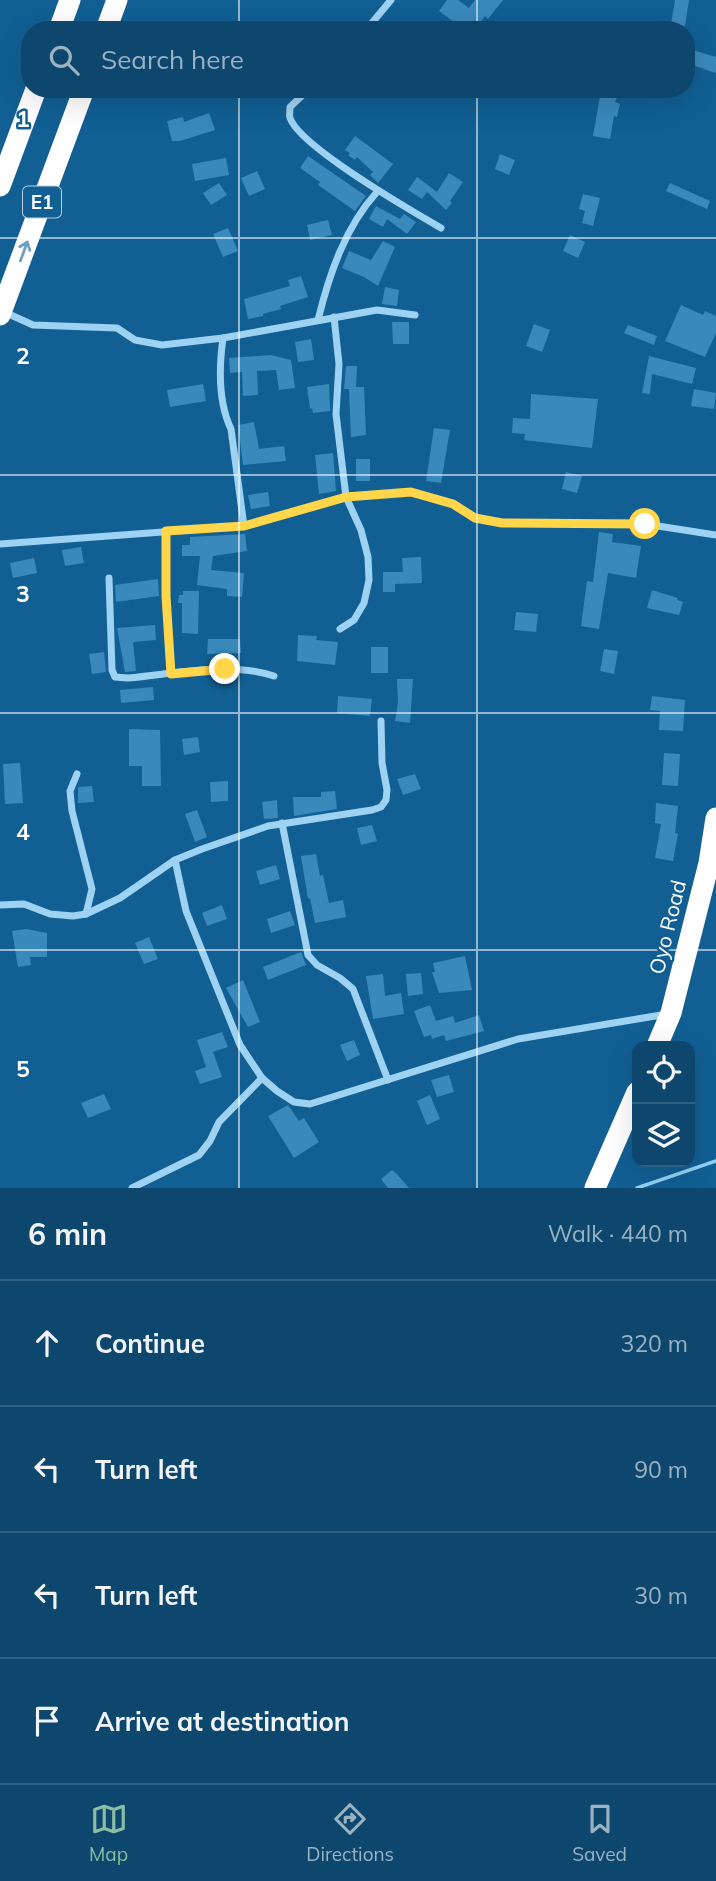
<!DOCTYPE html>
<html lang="en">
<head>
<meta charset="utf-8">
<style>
	body { margin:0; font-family:Mulish,sans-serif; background:#1b5176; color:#f1f3f6 }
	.controls { position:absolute; right:21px; bottom:21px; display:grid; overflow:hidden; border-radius:14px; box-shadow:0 7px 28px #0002 }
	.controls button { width:63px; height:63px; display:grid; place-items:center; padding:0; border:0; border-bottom:2px solid #2d5f81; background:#0d476e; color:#f1f3f6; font:35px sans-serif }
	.stop { position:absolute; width:21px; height:21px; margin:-16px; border:5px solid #ffd54a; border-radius:50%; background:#fff }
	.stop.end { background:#ffd54a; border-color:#fff; box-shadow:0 2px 7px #0008 }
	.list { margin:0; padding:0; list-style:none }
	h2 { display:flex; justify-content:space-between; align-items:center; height:91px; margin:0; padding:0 28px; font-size:30px }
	h2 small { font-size:23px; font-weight:400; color:#9ab2c2 }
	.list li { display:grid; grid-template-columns:46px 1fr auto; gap:21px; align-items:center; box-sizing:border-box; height:126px; padding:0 28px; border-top:2px solid #2d5f81 }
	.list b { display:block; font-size:26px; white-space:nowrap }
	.list em { font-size:23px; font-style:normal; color:#9ab2c2 }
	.icon { flex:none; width:38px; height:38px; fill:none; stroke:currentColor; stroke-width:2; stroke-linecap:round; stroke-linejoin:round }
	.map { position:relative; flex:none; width:716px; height:1188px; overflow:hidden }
	.search { position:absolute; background:#0d476e; box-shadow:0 7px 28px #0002; left:21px; right:21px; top:21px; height:77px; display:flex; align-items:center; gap:18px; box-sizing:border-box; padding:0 24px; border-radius:28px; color:#9ab2c2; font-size:26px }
	.sheet { height:595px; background:#0d476e }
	nav { display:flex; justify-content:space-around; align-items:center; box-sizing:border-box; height:98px; border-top:2px solid #2d5f81; background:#0d476e; font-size:19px; color:#9ab2c2 }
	nav a { display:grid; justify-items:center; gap:4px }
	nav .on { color:#8abfa5 }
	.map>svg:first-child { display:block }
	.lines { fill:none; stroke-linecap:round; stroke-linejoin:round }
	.stream { stroke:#90d0f6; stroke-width:3.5 }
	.building { fill:#3a89bb }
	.street { stroke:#9ed2f3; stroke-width:7 }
	.highway { stroke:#fff; stroke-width:21 }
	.oneway { stroke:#709fbe }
	.route { stroke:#ffd54a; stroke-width:9 }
	.grid { fill:none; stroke:#fff; stroke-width:2; stroke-opacity:0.55 }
	.labels { text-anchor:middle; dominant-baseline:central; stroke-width:5; stroke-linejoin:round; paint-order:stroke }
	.shield { fill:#115f93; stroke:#b8cfdf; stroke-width:2 }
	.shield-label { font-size:19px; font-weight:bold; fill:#fff }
	.street-label { font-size:21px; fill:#fff; stroke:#115f93 }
	.grid-label { font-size:23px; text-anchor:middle; font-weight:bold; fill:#fff; stroke:#115f93; stroke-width:5; stroke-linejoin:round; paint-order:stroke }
</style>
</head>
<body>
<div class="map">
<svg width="716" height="1188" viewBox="0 0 716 1188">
	<rect width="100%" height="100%" fill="#115f93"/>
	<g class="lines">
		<path class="stream" d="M637,1188l79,-27"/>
	</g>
	<g class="building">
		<path d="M447,0h11l11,8 6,-8h28l-15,19 -3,-3 -10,14h-21l4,-5 -19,-14z"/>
		<path d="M675,0h14l-4,26 -14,-2z"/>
		<path d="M686,48l30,9v16l-30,-10z"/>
		<path d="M584,89h36l-5,13 5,2 -3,13 -3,-1 -4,23 -17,-3 7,-40 -16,-5z"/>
		<path d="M209,113l6,17 -35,11h-8l-5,-20 16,-4 1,5z"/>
		<path d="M355,136l38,28 -15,19 -8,-8 3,-3 -16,-15 -2,3 -7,-5 2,-2 -5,-3z"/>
		<path d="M500,154l15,6 -6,15 -14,-6z"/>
		<path d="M308,156l58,40 -11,15 -37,-26 2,-3 -20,-14z"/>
		<path d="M226,158l3,17 -34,6 -3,-17z"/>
		<path d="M257,171l8,18 -16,7 -8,-18z"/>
		<path d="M449,173l14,9 -13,19 2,2 -6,7 -19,-18 -5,7 -14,-9 9,-13 20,15z"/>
		<path d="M219,183l8,12 -16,10 -8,-12z"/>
		<path d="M670,183l40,18 -3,8 -41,-18z"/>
		<path d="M583,194l17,4 -7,28 -11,-3 3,-12 -6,-2z"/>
		<path d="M376,206l24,13 4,-5 12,8 -9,12 -20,-15 -4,8 -14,-8z"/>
		<path d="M328,220l4,15 -22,5 -3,-15z"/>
		<path d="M228,228l10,23 -15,6 -10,-23z"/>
		<path d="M570,235l15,7 -7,16 -15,-7z"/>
		<path d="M383,241l12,6 -17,39 -14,-9 -22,-9 7,-17 22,9z"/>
		<path d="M301,276l7,21 -28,9 1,3 -18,5v2l-15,3 -4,-20 46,-13 -2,-6z"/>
		<path d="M385,287l14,3 -2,16 -15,-2z"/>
		<path d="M681,305l22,10 2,-4 11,5v17l-11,24 -40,-16z"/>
		<path d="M392,322h17v22h-16z"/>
		<path d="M534,324l16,6 -8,22 -16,-6z"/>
		<path d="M628,325l29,11 -3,9 -30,-12z"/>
		<path d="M311,339l3,21 -16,2 -3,-20z"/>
		<path d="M271,355l20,5 4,28 -16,2 -3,-20 -19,1 1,24 -15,1 -1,-24 -12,1 -1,-15z"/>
		<path d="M649,356l47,12 -4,16 -40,-10 -2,20 -8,-1z"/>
		<path d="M346,366h11l-1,21h8l2,48 -15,2 -2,-48h-5z"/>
		<path d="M203,384l3,17 -36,6 -3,-17z"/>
		<path d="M329,384l1,27 -17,2 -1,-5 -2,1 -3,-22z"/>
		<path d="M694,389l22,4 -2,16 -23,-3z"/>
		<path d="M531,394l67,5 -6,49 -68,-8 1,-6 -13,-1 1,-15 17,1z"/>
		<path d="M254,422l5,27 25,-3 2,15 -43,4 -5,-40z"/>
		<path d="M434,428l16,2 -9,53 -15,-2z"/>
		<path d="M333,453l3,38 -17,3 -4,-39z"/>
		<rect x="356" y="459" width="14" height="22"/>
		<path d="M566,472l16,4 -5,17 -15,-4z"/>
		<path d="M268,492l2,14 -19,3 -3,-14z"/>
		<path d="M599,532l14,2 -1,8 29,4 -5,32 -28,-5 -9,56 -18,-3 6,-45 6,1z"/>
		<path d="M245,534l2,17 -34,5 -2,14 33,3 -2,24 -15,-1v-7l-30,-4 3,-29h-18v-11h8v-8z"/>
		<path d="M81,547l3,16 -19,3 -3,-16z"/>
		<path d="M421,557l1,26 -27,1v8h-12v-20h20l-1,-14z"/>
		<path d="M34,558l3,15 -24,5 -3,-15z"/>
		<path d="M158,579l1,17 -43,6 -1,-17z"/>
		<path d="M652,590l26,8 -1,2 6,2 -4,13 -32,-7z"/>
		<path d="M183,591h16l-1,43 -16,-1v-30h-4l1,-8h4z"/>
		<path d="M516,612l22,2 -2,18 -22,-2z"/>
		<path d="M155,625l1,15 -23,2 3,29 -11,1 -8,-44z"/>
		<path d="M298,635l19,1 -1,4 22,2 -3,23 -38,-4z"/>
		<path d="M208,639h32l1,14 -34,1z"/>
		<rect x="371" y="647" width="17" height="26"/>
		<path d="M604,649l14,2 -4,23 -14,-3z"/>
		<path d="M104,652l2,20 -14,2 -3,-20z"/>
		<path d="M397,679h16l-3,44 -15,-2 3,-19z"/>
		<path d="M153,687l1,13 -33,3 -1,-13z"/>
		<path d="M338,696l34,3 -2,17 -33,-3z"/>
		<path d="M652,696l33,4 -2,31 -24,-1 1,-19 -10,-1z"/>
		<path d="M129,729l31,1 1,56h-19v-20h-13z"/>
		<path d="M198,737l2,15 -16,3 -2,-16z"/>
		<path d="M664,753l16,1 -2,32 -16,-1z"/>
		<path d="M20,763l3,40 -18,1 -2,-40z"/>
		<path d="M415,774l6,15 -18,6 -6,-16z"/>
		<path d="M228,781v20l-17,1 -1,-20z"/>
		<path d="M92,786l2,16 -16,1v-16z"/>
		<path d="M335,791l2,18 -43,7 -1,-19h28v-5z"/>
		<path d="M277,800l1,18 -14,1 -2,-17z"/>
		<path d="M656,803l22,3 -3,27 3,1 -5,27 -18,-3 6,-34 -6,-1z"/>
		<path d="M197,810l10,27 -12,5 -10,-28z"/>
		<path d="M372,825l5,16 -16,4 -4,-17z"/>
		<path d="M316,854l4,22 3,-1 6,28 14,-3 3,17 -31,6 -5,-25 -2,1 -7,-43z"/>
		<path d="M276,865l4,14 -20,6 -4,-14z"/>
		<path d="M222,905l5,14 -20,7 -5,-13z"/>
		<path d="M290,911l5,14 -24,8 -4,-14z"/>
		<path d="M26,929l21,4v24h-17l1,8 -13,2 -6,-36z"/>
		<path d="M149,937l9,22 -14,5 -9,-21z"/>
		<path d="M301,952l5,13 -38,15 -5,-13z"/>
		<path d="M465,956l7,34 -33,3 -7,-21h3l-2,-9z"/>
		<path d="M421,973l2,21 -15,2 -2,-22z"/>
		<path d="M383,974l2,22 16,-3 3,21 -31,5 -7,-43z"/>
		<path d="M243,980l17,42 -12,5 -22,-39z"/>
		<path d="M430,1005l6,16 17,-5 2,7 24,-8 5,16 -38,10 -2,-6 -12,4 -1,-4 -7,2 -10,-26z"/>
		<path d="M222,1032l6,15 -15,5 9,25 -22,7 -5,-13 11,-4 -9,-27z"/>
		<path d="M354,1040l6,15 -13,6 -7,-16z"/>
		<path d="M449,1075l5,17 -17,5 -6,-17z"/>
		<path d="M104,1094l7,15 -23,9 -7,-15z"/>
		<path d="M430,1095l10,24 -13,6 -10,-24z"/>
		<path d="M288,1105l11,16 5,-3 15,24 -25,16 -26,-42z"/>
		<path d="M392,1170l5,4 12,14h-21l-7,-9z"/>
	</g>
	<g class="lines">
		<g class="street">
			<path d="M366,30l25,-30"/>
			<path d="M309,89l-19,18c0,4 -1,8 0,11 10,29 122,93 151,110"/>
			<path d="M2,311l31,14 84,3 18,12 27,5 61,-7 154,-28 38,5"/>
			<path d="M334,317l5,47 -3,50 10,83 15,33 7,27 1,23 -5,23 -10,17 -14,9"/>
			<path d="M318,320c11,-45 27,-93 59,-128"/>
			<path d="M223,338c-4,29 -5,64 8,91l13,97"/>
			<path d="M166,532v64l5,78"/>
			<path d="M0,544l244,-18 102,-29 65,-5 42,12 22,14 27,5 143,1 71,11"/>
			<path d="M109,578l3,92 3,7 13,1c47,-4 100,-17 146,-2"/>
			<path d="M77,774l-7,17 2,20 20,78 -6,25"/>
			<path d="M282,823l26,132 9,10 23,13 13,11 35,91"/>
			<path d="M175,860l11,51 54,134 22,33 15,13 17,11 16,2 208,-65 149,-25"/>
			<path d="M0,905l24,-1 26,10 23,2 13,-2 34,-16 55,-38 27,-11 66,-23 104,-16 9,-3 5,-7 1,-10 -5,-27 -1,-42"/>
			<path d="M132,1188l67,-33 11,-14 9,-19 43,-44"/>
		</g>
		<g class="highway">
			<path d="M59,30l11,-30"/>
			<path d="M106,30l11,-30"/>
			<path d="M0,186l36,-97"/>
			<path d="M0,315l84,-226"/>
			<path d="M657,1046l14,-33 38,-150 7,-45"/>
			<path d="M595,1188l42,-96"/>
		</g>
	</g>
	<defs><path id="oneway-shaft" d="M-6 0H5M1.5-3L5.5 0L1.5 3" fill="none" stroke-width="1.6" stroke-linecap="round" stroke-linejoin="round" transform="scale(1.75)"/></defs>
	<use class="oneway" href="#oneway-shaft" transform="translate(24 251) rotate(-70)"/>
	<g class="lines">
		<path class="route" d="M225,669l-54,5 -5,-78v-65l78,-5 102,-29 65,-5 42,12 22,14 27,5 143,1"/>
	</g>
	<path class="grid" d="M239,0v30M477,0v30M239,89v1099M477,89v1099M0,238h716M0,475h716M0,713h716M0,950h716"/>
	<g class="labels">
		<rect class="shield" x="23" y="186.5" width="38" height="31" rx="5"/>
		<g class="shield-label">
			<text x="42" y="202">E1</text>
		</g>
		<g class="street-label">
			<text transform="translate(667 927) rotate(-76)">Oyo Road</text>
		</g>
	</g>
	<g class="grid-label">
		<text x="23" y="127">1</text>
		<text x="23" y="364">2</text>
		<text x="23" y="602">3</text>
		<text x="23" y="840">4</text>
		<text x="23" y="1077">5</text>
	</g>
</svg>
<div class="controls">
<button><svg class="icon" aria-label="locate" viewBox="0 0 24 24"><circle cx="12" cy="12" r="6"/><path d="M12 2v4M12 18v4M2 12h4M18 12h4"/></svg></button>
<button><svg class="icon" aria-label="layers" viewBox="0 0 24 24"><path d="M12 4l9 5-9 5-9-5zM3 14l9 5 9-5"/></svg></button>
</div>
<div class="stop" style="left:645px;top:524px"></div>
<div class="stop end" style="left:225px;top:669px"></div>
<div class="search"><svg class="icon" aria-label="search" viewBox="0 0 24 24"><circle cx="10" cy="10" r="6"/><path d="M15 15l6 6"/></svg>Search here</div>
</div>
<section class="sheet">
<h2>6 min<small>Walk · 440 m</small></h2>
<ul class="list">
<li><svg class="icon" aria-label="ahead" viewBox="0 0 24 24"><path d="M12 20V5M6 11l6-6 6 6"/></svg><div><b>Continue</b></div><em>320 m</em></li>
<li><svg class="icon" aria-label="left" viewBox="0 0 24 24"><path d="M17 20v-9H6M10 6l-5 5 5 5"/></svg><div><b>Turn left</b></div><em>90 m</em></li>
<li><svg class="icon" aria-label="left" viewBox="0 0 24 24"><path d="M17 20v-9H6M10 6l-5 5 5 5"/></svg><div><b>Turn left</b></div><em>30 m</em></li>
<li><svg class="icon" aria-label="arrive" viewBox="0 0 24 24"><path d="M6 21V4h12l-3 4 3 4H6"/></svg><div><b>Arrive at destination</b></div></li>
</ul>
</section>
<nav>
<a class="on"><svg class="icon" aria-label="map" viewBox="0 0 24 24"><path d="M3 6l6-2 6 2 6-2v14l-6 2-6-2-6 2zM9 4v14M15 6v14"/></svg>Map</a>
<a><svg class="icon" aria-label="directions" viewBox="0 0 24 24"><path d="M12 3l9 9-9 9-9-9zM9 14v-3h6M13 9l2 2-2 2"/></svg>Directions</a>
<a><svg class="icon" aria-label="saved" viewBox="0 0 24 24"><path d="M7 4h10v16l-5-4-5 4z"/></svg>Saved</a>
</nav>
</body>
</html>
